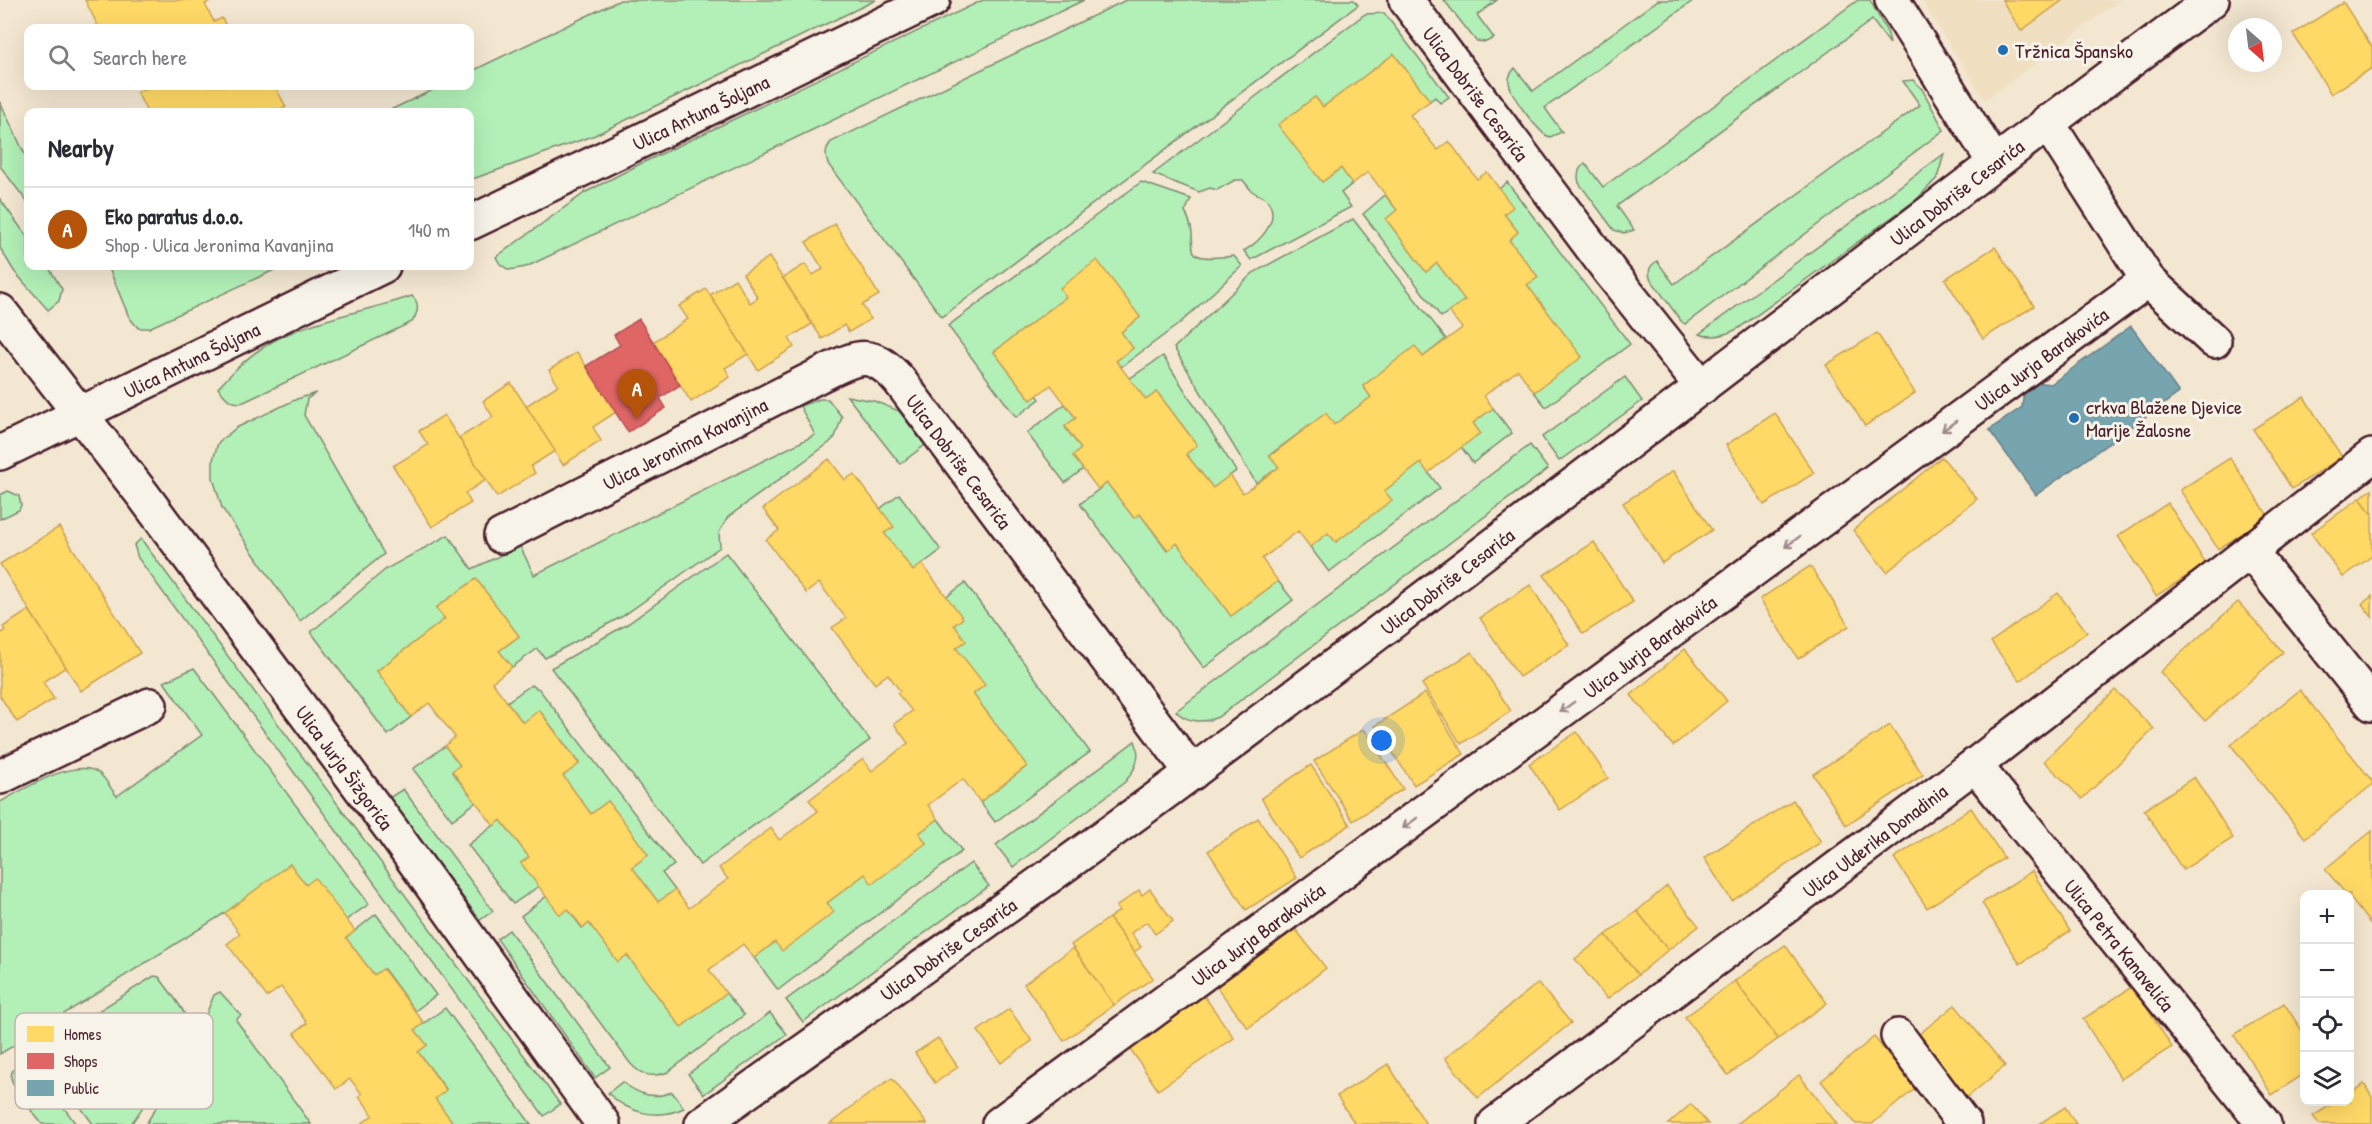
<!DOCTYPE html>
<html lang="en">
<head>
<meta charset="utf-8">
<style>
	body { margin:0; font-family:"Patrick Hand",sans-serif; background:#f7f7f7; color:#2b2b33 }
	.controls { position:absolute; right:18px; bottom:18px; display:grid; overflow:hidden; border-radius:12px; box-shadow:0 6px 24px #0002 }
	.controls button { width:54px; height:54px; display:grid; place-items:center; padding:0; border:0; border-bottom:2px solid #e1e1e2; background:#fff; color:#2b2b33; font:30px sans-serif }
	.compass { position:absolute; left:2228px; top:18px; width:54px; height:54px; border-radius:50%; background:#fff; box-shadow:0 6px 24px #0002; rotate:152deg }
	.you { position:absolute; left:1382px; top:741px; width:21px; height:21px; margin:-15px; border:4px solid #fff; border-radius:50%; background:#1a73e8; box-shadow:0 0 0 9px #1a73e833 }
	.badge { display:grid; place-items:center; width:39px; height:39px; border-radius:50%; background:#b45309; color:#fff; font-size:20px; font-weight:700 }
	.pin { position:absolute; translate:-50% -50px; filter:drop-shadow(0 2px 3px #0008) }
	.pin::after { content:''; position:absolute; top:32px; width:21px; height:18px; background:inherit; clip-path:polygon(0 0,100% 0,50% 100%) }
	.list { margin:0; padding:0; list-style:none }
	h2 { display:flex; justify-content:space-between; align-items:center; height:78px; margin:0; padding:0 24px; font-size:26px }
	h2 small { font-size:20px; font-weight:400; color:#7c7c81 }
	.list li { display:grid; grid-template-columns:39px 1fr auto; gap:18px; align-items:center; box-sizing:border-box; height:84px; padding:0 24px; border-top:2px solid #e1e1e2 }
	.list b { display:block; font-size:22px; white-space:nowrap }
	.list p { margin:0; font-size:20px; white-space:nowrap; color:#7c7c81 }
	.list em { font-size:20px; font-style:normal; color:#7c7c81 }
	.icon { flex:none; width:33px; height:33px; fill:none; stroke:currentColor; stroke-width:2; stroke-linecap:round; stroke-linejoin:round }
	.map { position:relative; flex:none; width:2372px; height:1124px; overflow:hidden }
	.search { position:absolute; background:#fff; box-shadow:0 6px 24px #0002; left:24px; top:24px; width:450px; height:66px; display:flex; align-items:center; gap:15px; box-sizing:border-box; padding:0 21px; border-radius:12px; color:#7c7c81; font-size:22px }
	.panel { position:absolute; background:#fff; box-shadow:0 6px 24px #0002; left:24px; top:108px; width:450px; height:162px; border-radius:12px }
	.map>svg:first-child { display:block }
	.built { fill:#f0dfc1 }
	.green { fill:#b2f0b7; stroke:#7e8871; stroke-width:1.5 }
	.homes { fill:#ffd966; stroke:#c9a154; stroke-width:1.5 }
	.shops { fill:#e06666; stroke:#b35154; stroke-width:1.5 }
	.public { fill:#76a5af; stroke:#697d87; stroke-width:1.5 }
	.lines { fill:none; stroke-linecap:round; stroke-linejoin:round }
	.minor-casing { stroke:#4a1f2b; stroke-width:38 }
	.minor { stroke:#f7f3e8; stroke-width:33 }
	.oneway { stroke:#a0898a }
	.poi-dot { fill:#1f6fb2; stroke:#f7f3e8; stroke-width:2 }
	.labels { text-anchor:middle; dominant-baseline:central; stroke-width:6; stroke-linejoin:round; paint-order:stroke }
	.poi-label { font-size:20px; fill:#4a1f2b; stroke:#f7f3e8; text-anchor:start }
	.street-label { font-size:20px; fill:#4a1f2b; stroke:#f7f3e8 }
	.key { fill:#f7f3e8; stroke:#c3b3af; stroke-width:1.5 }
	.key-label { font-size:16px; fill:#4a1f2b }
</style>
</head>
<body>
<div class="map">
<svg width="2372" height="1124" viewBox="0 0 2372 1124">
	<rect width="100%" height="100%" fill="#f3e7d1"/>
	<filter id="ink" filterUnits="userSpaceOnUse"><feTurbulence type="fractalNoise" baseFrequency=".0167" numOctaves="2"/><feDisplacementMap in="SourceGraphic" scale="12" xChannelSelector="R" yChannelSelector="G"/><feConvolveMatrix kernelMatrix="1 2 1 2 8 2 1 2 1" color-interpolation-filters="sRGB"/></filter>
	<g filter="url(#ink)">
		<path class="built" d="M1921,0h199l-135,100z"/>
		<g class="green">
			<path d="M620,0h256l-281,135 -125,45v-68h-84l55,-26h29v-14z"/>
			<path d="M983,0h101l-558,267 -17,3 -9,-6 -4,-7 90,-65 54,-28z"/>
			<path d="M1126,0h228l4,5 -416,312 -114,-153c-3,-9 -3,-15 3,-22z"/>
			<path d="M1444,0h53l-20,15 17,23 -8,4 -10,-1z"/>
			<path d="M1658,0h36l-149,108 17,24 -12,5 -5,-2c-11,-10 -37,-41 -36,-55 0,-6 3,-8 6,-12l18,23z"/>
			<path d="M1858,0h12l18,34 2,10 -18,-24 -255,186 17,24 -10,3 -10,-3 -35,-47c-2,-8 -1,-15 6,-20l18,24z"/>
			<path d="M1384,13l65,84 -9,6 -5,-6 -5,4 -36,-47 -71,53 -8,-10 -36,28 43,57 19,-14 11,16 -11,9 10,14 -100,53 -7,-9c15,-9 37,-30 24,-50 -5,-6 -11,-6 -16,-10 -3,-3 -6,-7 -9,-11h-8l-18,10 -7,-2 -11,4 -46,-18 212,-160z"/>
			<path d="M1913,80l9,9 22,41 -259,194 -4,-3 -31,-43c-2,-9 0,-12 7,-17l17,23 246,-179 -17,-24z"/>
			<path d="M0,102l28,59v42l-28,-37z"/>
			<path d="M1944,154l-7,24 -20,21 -178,129c-13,7 -26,11 -40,6z"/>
			<path d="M1141,182l50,17 -6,13c20,34 -15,51 49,44l8,10 -63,58 -58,43 -5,-6 17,-13 -12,-16 19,-15 -43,-56 -31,36 -72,55 37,48 6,-5 3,4 -24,18 -68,-91z"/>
			<path d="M1507,182l123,162 -84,63 -12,-15 47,-36 -54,-71 11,-8 -29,-37 9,-8 -14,-18 -5,-25z"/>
			<path d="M1385,195l12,15 -11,9 40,53 11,-9 28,37 -24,17 -78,-103z"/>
			<path d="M0,199l28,39v28h20l14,23 -3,12 -11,9 -34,-39 -14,-23z"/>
			<path d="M1353,219l93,120 -23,18 -8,-10 -52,39 8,11 -37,28 -9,-11 -55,41 9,12 -23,16 -82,-135 79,-75z"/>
			<path d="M108,266h175l-134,62h-11l-9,-11z"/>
			<path d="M412,296c8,7 6,17 0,26l-168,80c-13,3 -18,-4 -26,-14 14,-15 27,-29 44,-40 44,-29 101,-35 150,-52z"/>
			<path d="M1163,356l73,115 -23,17 -27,-34 11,-9 -40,-53 -11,8 -17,-21z"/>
			<path d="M1625,377l17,24 -83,60 -17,-24z"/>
			<path d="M316,393l-9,6 -3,16 80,139 -84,67 -78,-113 -9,-30v-18l5,-17 18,-15 61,-29z"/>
			<path d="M847,396l27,5 25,10 26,34 -25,19z"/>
			<path d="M820,399h8l14,18 -7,20 -6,6 -101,74 -9,16 1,14 -97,69 -78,42 -8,-9 -25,18 -13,-16 20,-15 -43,-57 -40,29 9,11 -68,52 34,46 -23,18 -77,-103 75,-63 62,-34 24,34 48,-23 14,29 281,-140 -15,-29z"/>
			<path d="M1065,404l11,14 -11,9 16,22 -8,7 10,13 -18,14 -38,-50z"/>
			<path d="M1493,408l19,25 -39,30 -12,-16 19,-14 -7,-10z"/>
			<path d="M1530,445l18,24 -330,248c-14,6 -31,6 -42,-6z"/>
			<path d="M1421,463l19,25 -111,84 -19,-25 18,-14 8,9 55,-42 -7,-9z"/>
			<path d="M1107,483l27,35 6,-4 27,36 10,-7 54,73 47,-35 15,19 -89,68 -124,-164z"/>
			<path d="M8,491l11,5 2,9 -2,5 -19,9v-24z"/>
			<path d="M899,494l42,56 -28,21 -29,-38 9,-6 -13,-18z"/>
			<path d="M141,539l419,565 -16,12 -406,-558 -4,-13z"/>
			<path d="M726,553l144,187 -170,125 -149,-197 78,-45z"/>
			<path d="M965,583l125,169 -95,70 -15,-20 47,-36 -54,-72 11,-9 -28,-37 9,-7 -11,-16 8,-7 -16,-21z"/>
			<path d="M194,668l175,236 -23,16 -40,-35 -16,-21 -65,49 -225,141v-252c23,-12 77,-47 100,-28 7,6 11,16 17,22l85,-61 -38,-53z"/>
			<path d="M531,685l8,4 135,176 -12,8 13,17 -17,12 -26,-35 16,-12 -40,-54 -17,13 -28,-38 16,-13 -39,-52 -17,12 -16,-21z"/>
			<path d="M1135,741c7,16 0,29 -10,41l-112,85 -17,-22z"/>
			<path d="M445,746l15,19 -8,7 24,30 -24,18 -39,-51z"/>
			<path d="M403,789l90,122 -13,9 -91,-122z"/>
			<path d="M938,819l24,32 -184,139 -24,-32 21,-16 59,-30 -7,-9 38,-29 61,-31 -7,-10z"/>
			<path d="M501,820l28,37 -8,6 18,23 -26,18 -45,-59z"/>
			<path d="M971,863l18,23 -186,136 -17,-22z"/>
			<path d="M547,896l21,13 14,19 7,-5 29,38 9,-6 54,72 45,-34 18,22 -76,57c-16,6 -27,4 -38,-9l-109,-147z"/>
			<path d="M376,914l60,81 -21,16 -31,-42 -10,6 -28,-37z"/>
			<path d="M509,930l101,137 -15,11 -98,-139z"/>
			<path d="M154,976l5,1c7,10 29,36 29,47 0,16 -46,85 -57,100h-38l-50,-68 -2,-9z"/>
			<path d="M220,992l21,23 -5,5 75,104h-165l47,-78 21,-51z"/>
			<path d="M445,1008l86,116h-77l-19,-25 11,-10 -28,-37 9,-7 -12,-15z"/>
			<path d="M770,1013l17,21 -83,60 -16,-20z"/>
			<path d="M24,1064l9,2 43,58h-34c-7,-9 -32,-38 -31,-48 0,-7 7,-10 13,-12z"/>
			<path d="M622,1082c16,12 31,18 50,10l12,16c-26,12 -55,6 -76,-15z"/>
		</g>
		<g class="homes">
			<path d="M85,0h127l-7,4 9,18 8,-4 5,10h-128z"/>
			<path d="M2002,0h61l-42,31z"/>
			<path d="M2343,2l29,45v21l-41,26 -38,-60z"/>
			<path d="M1394,54l36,47 -20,14 21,27 7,8 11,-9 28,38 10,-7 26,35 -9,7 14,18 -9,8 29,37 -11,8 55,72 -48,35 -16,-22 -34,26 9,12 -20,15 7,10 -52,40 -7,-10 -37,28 8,9 -56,42 -8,-9 -18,14 -12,-16 -36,28 16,22 -47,35 -54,-73 -9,7 -28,-36 -6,4 -27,-35 -9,6 -25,-33 8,-7 -16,-23 11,-8 -25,-33 -20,15 -37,-48 72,-55 -6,-9 37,-28 43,57 -19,15 12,16 -17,13 30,39 11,-8 40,53 -11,9 27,34 17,-13 13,18 9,-6 27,-20 -9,-11 56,-43 8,12 37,-28 -8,-11 52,-40 8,11 39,-29 -13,-16 16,-12 -28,-37 -11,9 -40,-53 11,-9 -29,-38 -16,12 -11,-16 -19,14 -44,-57 37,-28 8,10z"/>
			<path d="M150,86h125l11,21 -12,5h-127l-10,-20z"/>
			<path d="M835,224l44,71 -17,10 9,14 -22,13 -5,-7 -22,14 -39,-61 22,-14 8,11 10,-6 -17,-27z"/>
			<path d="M1995,247l39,59 -51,33 -38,-60z"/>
			<path d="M769,257l43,67 -23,14 5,9 -36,23 -48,-75 25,-16 15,24 8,-5 -15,-24z"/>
			<path d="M706,289l42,65 -23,14 5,9 -39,25 -38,-60 35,-23 -9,-13z"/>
			<path d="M1877,333l38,60 -50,33 -39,-61z"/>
			<path d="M577,352l39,60 -23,15 8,14 -38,24 -37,-59 32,-21 -9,-15z"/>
			<path d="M511,383l44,68 -24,15 4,7 -38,24 -38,-59 34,-21 -10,-16z"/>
			<path d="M2304,397l38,60 -50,32 -39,-60z"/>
			<path d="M1775,413l39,60 -50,32 -38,-60z"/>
			<path d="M444,415l42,65 -21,13 6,10 -39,24 -39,-61 35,-21 -9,-14z"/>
			<path d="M1942,457l35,42 -90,73 -34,-42z"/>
			<path d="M2230,458l39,59 -51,32 -38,-59z"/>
			<path d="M829,459l16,21 9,-6 40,53 -10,6 29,38 9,-7 41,54 -9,7 12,16 -10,7 29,37 -12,9 54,72 -47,36 -17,-23 -35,26 10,14 -19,14 7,10 -54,41 -7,-10 -38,29 7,9 -52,39 -7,-9 -21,16 -11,-14 -9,7 -25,19 17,23 -45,34 -54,-72 -9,7 -29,-39 -6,5 -15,-19 -8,6 -39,-52 8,-6 -28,-37 -7,6 -42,-55 8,-6 -15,-19 10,-9 -26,-34 -18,14 -34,-46 68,-52 -9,-11 40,-29 43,57 -20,15 13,16 -20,15 31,41 16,-13 40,54 -16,12 28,38 17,-13 17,22 23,32 -16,12 26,35 17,-12 14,18 39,-29 -9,-11 52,-40 8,12 39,-29 -9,-11 54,-41 9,12 36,-28 -14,-19 18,-13 -15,-18 3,-2 -12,-17 -13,10 -43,-56 14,-10 -27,-35 -13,10 -40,-53 13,-10 -16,-21z"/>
			<path d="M1673,471l39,59 -50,33 -39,-60z"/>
			<path d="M2372,489v25l-12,-16z"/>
			<path d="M2360,498l12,16v42l-29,21 -32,-44z"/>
			<path d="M2168,503l38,61 -50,32 -38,-60z"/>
			<path d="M59,527l81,126 -59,38 -81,-127z"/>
			<path d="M1594,542l39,60 -50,32 -39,-59z"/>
			<path d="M1810,566l39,60 -51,33 -38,-60z"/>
			<path d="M1530,585l39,60 -50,32 -39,-59z"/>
			<path d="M2058,593l29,39 -67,49 -29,-39z"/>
			<path d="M2372,596v21l-10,-13z"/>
			<path d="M2238,602l45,50 -78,69 -45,-49z"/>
			<path d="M29,610l37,57 -23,15 11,17 -37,23 -17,-26v-62l5,-3 -2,-4z"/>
			<path d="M1685,649l42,52 -54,45 -42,-51z"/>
			<path d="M1472,652l39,59 -50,33 -39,-60z"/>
			<path d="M2115,690l39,39 -72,70 -38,-38z"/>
			<path d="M2300,690l72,91v4l-67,53 -74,-93z"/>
			<path d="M1425,693l39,61 -50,31 -39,-59z"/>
			<path d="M1890,725l33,50 -77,50 -33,-51z"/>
			<path d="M1364,729l39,60 -50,32 -39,-60z"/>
			<path d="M1577,732l31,46 -48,32 -31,-46z"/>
			<path d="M1311,765l39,60 -51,33 -38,-60z"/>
			<path d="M2194,777l39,61 -50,32 -39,-60z"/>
			<path d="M1793,800l28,42 -89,59 -28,-43z"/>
			<path d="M1971,808l33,50 -77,50 -33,-50z"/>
			<path d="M1258,818l39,60 -51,32 -38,-59z"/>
			<path d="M2372,831v95l-22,-28v-4h-4l-21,-25z"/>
			<path d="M290,864l16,21 9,-7 40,53 -9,7 28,37 9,-6 41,54 -9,7 12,15 -9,7 28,38 -11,9 19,25h-93l12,-9 -14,-19 3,-2 -12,-15 -14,10 -42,-56 13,-10 -26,-36 -14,10 -40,-53 13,-10 -15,-21z"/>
			<path d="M2032,871l38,60 -50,33 -38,-61z"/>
			<path d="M1667,886l32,40 -31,24 -31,-39z"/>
			<path d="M1150,889l23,32 -18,13 -8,-12 -16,11 10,14 -7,5 -25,-34 10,-7 -3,-4 23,-17 3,5z"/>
			<path d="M1637,911l31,39 -30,25 -32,-40z"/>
			<path d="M1109,918l44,60 -39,27 -43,-60z"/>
			<path d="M1293,926l33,42 -78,60 -32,-42z"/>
			<path d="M1606,935l32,40 -31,24 -32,-40z"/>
			<path d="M1785,945l42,58 -49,36 -43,-58z"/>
			<path d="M1073,948l41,57 -50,36 -40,-57z"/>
			<path d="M1735,981l43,58 -50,36 -43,-58z"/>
			<path d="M1538,983l33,40 -93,75 -33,-40z"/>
			<path d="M2133,986l39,61 -51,32 -38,-60z"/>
			<path d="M1202,993l32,45 -76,52 -31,-46z"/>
			<path d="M2284,1003l20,31v40l-32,21 -38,-60z"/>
			<path d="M1955,1005l50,61 -41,34 -51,-61z"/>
			<path d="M1009,1009l23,32 -31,22 -23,-32z"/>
			<path d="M1874,1037l42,51 -44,36h-16l-35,-43z"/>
			<path d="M938,1038l20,29 -23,16 -20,-30z"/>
			<path d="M1388,1064l38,60h-71l-18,-28z"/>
			<path d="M1799,1075l38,49h-100z"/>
			<path d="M892,1078l35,46h-97l24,-19z"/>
			<path d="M2364,1084l8,13v27h-53l-6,-8 23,-14h14v-9z"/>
			<path d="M1691,1104l17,20h-40z"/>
			<path d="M2065,1107l11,17h-37z"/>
		</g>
		<path class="shops" d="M639,319l41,66 -20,13 6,10 -38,24 -42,-66 34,-21 -6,-10z"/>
		<path class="public" d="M2131,326l48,67 -143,102 -47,-65 33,-23 3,-26 26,3z"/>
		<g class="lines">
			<g class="minor-casing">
				<g id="minor">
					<path id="s1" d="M1406,0l205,273 91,114"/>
					<path d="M1892,0l102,162"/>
					<path d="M2047,122l101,158 66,61"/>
					<path id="s2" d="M470,223l463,-223"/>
					<path id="s3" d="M0,311l143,184 248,334 212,295"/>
					<path id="s4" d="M0,453l383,-187"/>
					<path id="s5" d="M501,536l321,-162c35,-17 48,-26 77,6l293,393"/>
					<path d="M2250,551l122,153"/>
					<path id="s6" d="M1975,765l289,359"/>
					<path d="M0,777l150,-72"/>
					<path d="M1898,1036l66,88"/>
					<path id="s7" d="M702,1124c164,-118 330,-233 492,-353 342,-254 676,-517 1018,-771"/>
					<path id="s8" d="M999,1124l1149,-844"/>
					<path id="s9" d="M1495,1124l480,-359 397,-309"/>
				</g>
			</g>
			<use href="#minor" class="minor"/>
		</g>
		<defs><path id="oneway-shaft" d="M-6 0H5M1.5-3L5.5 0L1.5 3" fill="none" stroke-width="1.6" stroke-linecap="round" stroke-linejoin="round" transform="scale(1.5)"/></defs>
		<g class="oneway">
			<use href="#oneway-shaft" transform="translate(1949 426) rotate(144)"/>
			<use href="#oneway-shaft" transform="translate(1792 542) rotate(144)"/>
			<use href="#oneway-shaft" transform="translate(1567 707) rotate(144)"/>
			<use href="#oneway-shaft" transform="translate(1410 823) rotate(144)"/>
		</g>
	</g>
	<g class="poi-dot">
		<circle cx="2003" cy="50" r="6"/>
		<circle cx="2074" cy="418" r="6"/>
	</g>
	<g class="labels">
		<g class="poi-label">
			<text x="2015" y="50">Tržnica Špansko</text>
			<text x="2086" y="406">crkva Blažene Djevice<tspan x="2086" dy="23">Marije Žalosne</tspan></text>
		</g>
		<g class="street-label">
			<text stroke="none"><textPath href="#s1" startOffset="117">Ulica Dobriše Cesarića</textPath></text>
			<text stroke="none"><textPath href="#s2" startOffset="256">Ulica Antuna Šoljana</textPath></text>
			<text stroke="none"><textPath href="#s7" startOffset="1563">Ulica Dobriše Cesarića</textPath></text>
			<text stroke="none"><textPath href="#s4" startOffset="213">Ulica Antuna Šoljana</textPath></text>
			<text stroke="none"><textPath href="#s8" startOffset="1293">Ulica Jurja Barakovića</textPath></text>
			<text stroke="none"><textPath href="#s5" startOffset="206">Ulica Jeronima Kavanjina</textPath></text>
			<text stroke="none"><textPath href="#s5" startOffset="548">Ulica Dobriše Cesarića</textPath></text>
			<text stroke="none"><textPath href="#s7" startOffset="922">Ulica Dobriše Cesarića</textPath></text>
			<text stroke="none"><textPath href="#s8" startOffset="807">Ulica Jurja Barakovića</textPath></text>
			<text stroke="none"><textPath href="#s3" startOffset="572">Ulica Jurja Šižgorića</textPath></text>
			<text stroke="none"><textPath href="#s9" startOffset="474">Ulica Ulderika Donadinia</textPath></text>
			<text stroke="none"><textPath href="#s8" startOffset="321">Ulica Jurja Barakovića</textPath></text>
			<text stroke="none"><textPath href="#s6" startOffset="231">Ulica Petra Kanavelića</textPath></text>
			<text stroke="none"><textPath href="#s7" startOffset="302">Ulica Dobriše Cesarića</textPath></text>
		</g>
	</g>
	<rect x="15" y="1013" width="198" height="96" rx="9" class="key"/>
	<rect x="27" y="1026" width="27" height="16" fill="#ffd966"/>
	<rect x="27" y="1053" width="27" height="16" fill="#e06666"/>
	<rect x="27" y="1080" width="27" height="16" fill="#76a5af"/>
	<g class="key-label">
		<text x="64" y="1040">Homes</text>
		<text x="64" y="1067">Shops</text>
		<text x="64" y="1094">Public</text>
	</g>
</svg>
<div class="controls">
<button>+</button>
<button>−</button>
<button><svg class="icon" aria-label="locate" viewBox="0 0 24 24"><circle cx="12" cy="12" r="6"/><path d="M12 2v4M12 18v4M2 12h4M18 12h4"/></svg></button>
<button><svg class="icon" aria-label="layers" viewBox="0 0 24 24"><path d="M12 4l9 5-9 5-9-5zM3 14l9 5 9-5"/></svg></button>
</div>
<svg class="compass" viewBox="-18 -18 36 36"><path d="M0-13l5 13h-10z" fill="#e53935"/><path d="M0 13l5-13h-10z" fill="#7c7c81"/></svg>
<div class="you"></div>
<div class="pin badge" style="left:637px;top:419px">A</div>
<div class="search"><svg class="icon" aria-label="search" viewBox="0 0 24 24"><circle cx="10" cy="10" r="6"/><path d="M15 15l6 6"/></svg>Search here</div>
<section class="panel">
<h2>Nearby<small></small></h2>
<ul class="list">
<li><span class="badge">A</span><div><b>Eko paratus d.o.o.</b><p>Shop · Ulica Jeronima Kavanjina</p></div><em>140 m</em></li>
</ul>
</section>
</div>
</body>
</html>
